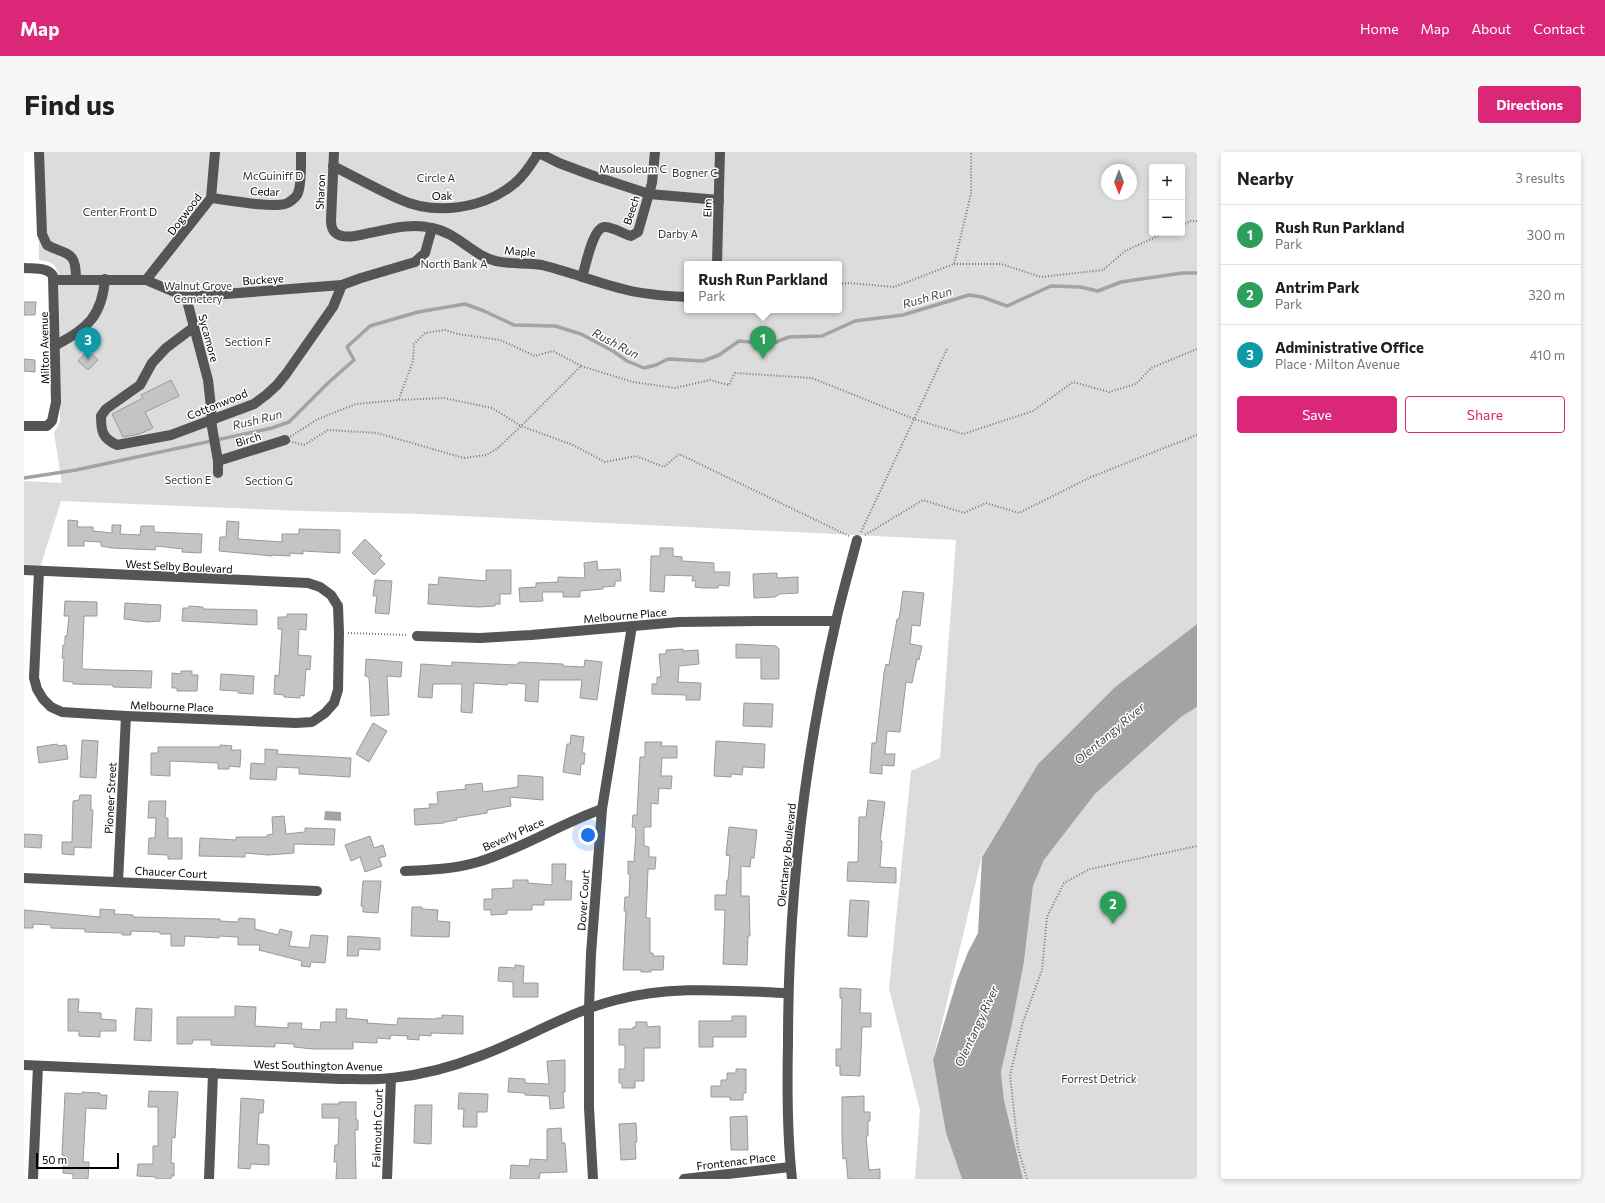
<!DOCTYPE html>
<html lang="en">
<head>
<meta charset="utf-8">
<style>
	body { margin:0; font-family:Commissioner,sans-serif; background:#f6f6f6; color:#202124 }
	.controls { position:absolute; right:12px; top:12px; display:grid; overflow:hidden; border-radius:4px; box-shadow:0 2px 6px #0003 }
	.controls button { width:36px; height:36px; display:grid; place-items:center; padding:0; border:0; border-bottom:1px solid #e0e0e0; background:#fff; color:#202124; font:20px sans-serif }
	.compass { position:absolute; left:1077px; top:12px; width:36px; height:36px; border-radius:50%; background:#fff; box-shadow:0 2px 6px #0003; rotate:180deg }
	.scale { position:absolute; left:12px; bottom:10px; width:83px; box-sizing:border-box; padding-left:4px; border:2px solid #000; border-top:0; font-size:11px; line-height:14px; white-space:nowrap; color:#000; -webkit-text-stroke:3px #fff; paint-order:stroke }
	.you { position:absolute; left:564px; top:683px; width:14px; height:14px; margin:-10px; border:3px solid #fff; border-radius:50%; background:#1a73e8; box-shadow:0 0 0 6px #1a73e833 }
	.badge { display:grid; place-items:center; width:26px; height:26px; border-radius:50%; background:#db2777; color:#fff; font-size:13px; font-weight:700 }
	.pin { position:absolute; translate:-50% -33px; filter:drop-shadow(0 1px 2px #0008) }
	.pin::after { content:''; position:absolute; top:21px; width:14px; height:12px; background:inherit; clip-path:polygon(0 0,100% 0,50% 100%) }
	.popup { position:absolute; left:660px; top:109px; width:158px; height:52px; box-sizing:border-box; display:grid; place-content:center; border-radius:4px; background:#fff; filter:drop-shadow(0 1px 3px #0005); font-size:13px; white-space:nowrap; color:#757577 }
	.popup b { font-size:15px; color:#202124 }
	.popup::after { content:''; position:absolute; left:50%; top:100%; margin-left:-8px; border:8px solid transparent; border-top-color:#fff }
	.list { margin:0; padding:0; list-style:none }
	h2 { display:flex; justify-content:space-between; align-items:center; height:52px; margin:0; padding:0 16px; font-size:17px }
	h2 small { font-size:13px; font-weight:400; color:#757577 }
	.list li { display:grid; grid-template-columns:26px 1fr auto; gap:12px; align-items:center; box-sizing:border-box; height:60px; padding:0 16px; border-top:1px solid #e0e0e0 }
	.list b { display:block; font-size:15px; white-space:nowrap }
	.list p { margin:0; font-size:13px; white-space:nowrap; color:#757577 }
	.list em { font-size:13px; font-style:normal; color:#757577 }
	.actions { display:flex; gap:8px; padding:12px 16px }
	.actions a { flex:1; padding:9px 0; border:1px solid #db2777; border-radius:4px; text-align:center; font-size:14px; color:#db2777 }
	.actions .main { background:#db2777; color:#fff }
	.map { position:relative; flex:none; width:1173px; height:1027px; overflow:hidden; border-radius:4px }
	header { display:flex; align-items:center; gap:24px; box-sizing:border-box; height:56px; padding:0 20px; background:#db2777; color:#fff }
	header strong { font-size:19px }
	nav { display:flex; gap:22px; margin-inline-start:auto; font-size:14px }
	.intro { display:flex; align-items:center; justify-content:space-between; box-sizing:border-box; height:96px; padding:0 24px }
	h1 { margin:0; font-size:28px }
	.button { padding:10px 18px; border-radius:4px; background:#db2777; color:#fff; font-size:14px; font-weight:700 }
	main { display:flex; gap:24px; padding:0 24px }
	aside { flex:1; background:#fff; border-radius:4px; box-shadow:0 2px 6px #0003 }
	.map>svg:first-child { display:block }
	.green { fill:#dcdcdc; fill-rule:evenodd }
	.water { fill:#a3a3a3 }
	.lines { fill:none; stroke-linecap:round; stroke-linejoin:round }
	.stream { stroke:#a3a3a3; stroke-width:3.5 }
	.building { fill:#c4c4c4; stroke:#999 }
	.path { stroke:#777; stroke-width:2; stroke-dasharray:1 2; stroke-linecap:butt }
	.minor { stroke:#555; stroke-width:10 }
	.labels { text-anchor:middle; dominant-baseline:central; stroke-width:3; stroke-linejoin:round; paint-order:stroke }
	.park-label { font-size:11px; fill:#333; stroke:#fff }
	.street-label { font-size:11px; fill:#000; stroke:#fff }
	.water-label { font-size:12px; font-style:italic; fill:#444; stroke:#fff }
</style>
</head>
<body>
<header>
<strong>Map</strong>
<nav><a>Home</a><a>Map</a><a>About</a><a>Contact</a></nav>
</header>
<div class="intro"><h1>Find us</h1><a class="button">Directions</a></div>
<main>
<div class="map">
<svg width="1173" height="1027" viewBox="0 0 1173 1027">
	<rect width="100%" height="100%" fill="#fff"/>
	<g class="green">
		<path d="M14,0h1159v472l-82,63 -77,77 -56,92 -49,204 13,73 16,46h-47l5,-69 -31,-121 22,-218 29,-13 16,-218 -536,-26 -117,-3 -242,-10 -22,70 -15,-1v-89l38,2 -8,-50 6,-11 -1,-147c-5,-13 -7,-13 -20,-15zM1128,15h30v66h-30zM1083,18h24v24h-24zM663,112h152v46h-152z"/>
		<path d="M1173,555v472h-174l-19,-79 -3,-28 11,-48 12,-62 9,-76 11,-26 51,-66 86,-77z"/>
	</g>
	<g class="water">
		<path d="M1173,472v83l-16,10 -86,77 -51,66 -11,26 -9,76 -12,62 -11,48 3,28 19,79h-61l-16,-46 -13,-73 24,-80 11,-28 10,-19 4,-76 56,-93 77,-77z"/>
		<path d="M301,659l16,1v9l-17,-1z"/>
	</g>
	<g class="lines">
		<path class="stream" d="M0,326l52,-8 196,-42 17,-6 39,-39 26,-23 -7,-13 23,-21 48,-14 47,-8 19,7 30,14 41,1 26,8 32,17 14,10 17,7 12,-3 12,-6 35,2 16,-6 20,-14 32,3 18,-7 33,-1 33,-15 48,-6 66,-20 13,2 25,9 44,-20 29,1 18,4 23,-9 61,-9h15"/>
	</g>
	<g class="building">
		<path d="M0,150h12l-1,13h-11z"/>
		<path d="M64,198l10,10 -10,10 -10,-9z"/>
		<path d="M0,207l11,1v12l-11,-1z"/>
		<path d="M147,228l8,16 -34,16 8,16 -14,6 -16,3 -11,-23 31,-16 -2,-3z"/>
		<path d="M44,368l10,1 -1,6h16v4l19,2v-8h9l-1,9 20,1 1,-9h13v6l48,2 -1,19 -19,-1 1,-3 -27,-3 -1,4 -43,-2 -11,-2v-4l-17,-1v5h-16z"/>
		<path d="M203,369l12,1 -1,17 44,3v-8h17v-5l41,1v23l-37,-2v3l-13,-1v3l-18,-1v1l-53,-5 1,-14h6z"/>
		<path d="M341,387l17,17 -3,2 6,6 -11,11 -22,-22z"/>
		<path d="M636,396h13v8l9,1v4l32,2v9h16l-1,14 -10,-1 -1,3h-15l-8,-1 1,-6h-4l1,-5 -28,-1 -1,17 -14,-1 1,-35h9z"/>
		<path d="M573,409l1,9 22,-1 1,12h-6v5l-12,1v2l-23,2v6h-17v-5h-21l1,9 -23,1 -1,-14 17,-1v-4l22,-1v-5l27,1 -1,-15z"/>
		<path d="M462,418h25v24h-11v10h-5v2l-17,1 -50,-3 1,-20 9,1 1,-8 47,4z"/>
		<path d="M753,421v5l21,-1v16l-18,1 -5,3 -21,1 -1,-24z"/>
		<path d="M351,428l17,1 -3,33 -14,-1 2,-17h-4z"/>
		<path d="M879,439l21,2 -4,33 -8,-1 -2,19 12,2 -3,14 -2,-1 -5,24 -6,-1 -6,50 -13,-1 -2,23h10l-1,12 -12,-1v9l-12,-1 2,-30h4l8,-70 2,-9 3,1 8,-46h2z"/>
		<path d="M41,449l32,1v14h-13l-2,52 1,1 25,1 44,1 -1,17 -38,-1v-2l-40,-1v-2l-10,-1 1,-23h-2l1,-13h2v-9h2l2,-20h-5z"/>
		<path d="M101,451l36,2 -1,16 -13,1 -23,-3z"/>
		<path d="M165,454l14,1v2l54,1v15l-75,-4 1,-13h6z"/>
		<path d="M263,462h20l-1,16 -7,-1 -1,26 13,1 -1,14 -4,-1 -2,27 -4,-1v3l-16,-1v-2l-10,-1 1,-19 4,1 3,-47h-4v-12h9z"/>
		<path d="M712,492l40,2 3,3v30h-18v-21h-25z"/>
		<path d="M659,497v2l15,-1 1,14 -20,2 -1,16 23,1 -1,17h-14v-5l-34,-1v-10h5v-7h4l-2,-23h7v-4z"/>
		<path d="M342,507l36,3 -1,15 -14,-1 2,39 -18,1 -2,-39 -4,-1z"/>
		<path d="M561,508l17,2 -5,38 -17,-2 2,-18h-43l-1,22 -13,-1 1,-17 -18,-1 -1,2 -33,-2 -2,30 -11,-1 1,-28h-29l-1,14 -14,-1 3,-33 31,2v-4l64,3 3,-3 44,2v2l21,1z"/>
		<path d="M157,519h11v4h6l-1,16h-20v-3h-5v-15l9,1z"/>
		<path d="M197,522l33,2 -1,18 -15,-1v-2l-18,-1z"/>
		<path d="M720,551l29,1 -1,23 -29,-1z"/>
		<path d="M349,571l14,8 -18,31 -13,-8z"/>
		<path d="M547,583l13,2 -2,16h3l-1,11h-3l-1,11 -17,-3 4,-28h3z"/>
		<path d="M58,588l16,1 -2,37 -16,-1z"/>
		<path d="M692,589l49,3 -1,24 -21,-1 -1,8 -11,-1v3l-17,-1z"/>
		<path d="M621,590h17l-1,4h16v12h-15l-1,18h11l-1,13 -12,-1 -1,16 -7,-1v24h-7v19l5,1v10h7l-1,12h-7l-2,49h4v35h3v3h11l-1,14h-12v2h-10v-2h-18l3,-59h-2l1,-14h4l1,-23h-2v-13l6,1 2,-29 -1,-6h-3l1,-12h4l3,-58h5z"/>
		<path d="M33,592l1,2 8,-1 2,14 -29,4 -2,-16z"/>
		<path d="M196,593l12,1 -1,4h10l-1,17 -11,-1v3h-11v-6l-48,-2v15l-19,-1v-22h7v-6h62z"/>
		<path d="M241,597l13,1 -1,4 74,4 -1,19 -51,-3v-6l-22,-1 -1,13 -26,-1 1,-16 14,1z"/>
		<path d="M494,623l25,2v23l-33,-3 1,9 -24,4v3l-31,5 1,2 -13,2v1l-29,2 -1,-16 16,-1 -1,-4h9l-1,-12 29,-3 -1,-4 17,-2 1,9 35,-5z"/>
		<path d="M56,643h11v15h2l-2,38 -17,-1v8l-12,-1v-12h10l1,-41 6,-1z"/>
		<path d="M844,648l17,2 -5,39h2l-2,26 16,1v15l-49,-2 1,-19h10l1,-45h7z"/>
		<path d="M125,649h17l-1,17h3v20h14v21h-14v-4l-20,-1 1,-16h6l1,-20h-8z"/>
		<path d="M260,664l2,18 19,-2v-4l30,1 -1,16 -40,-1v9l-26,2 -23,-2v4l-46,-1 1,-18 36,2v-3h31v-2l6,-1 -1,-17z"/>
		<path d="M705,675l28,3 -3,28h-3l-1,9 -9,-1v30h8l1,40h-2l-1,29 -24,-1 2,-54h-10v-15h11l1,-15h1l2,-24 -4,-1z"/>
		<path d="M0,682l18,1 -1,13 -17,-1z"/>
		<path d="M346,684l4,12 9,-3 3,11 -7,2 3,8 -17,6 -5,-15 -9,4 -6,-16z"/>
		<path d="M528,712h14l-1,17h7l-1,19h-27v5h-12v5h-25v4l-16,1v-5h-7v-11h8v-10l21,-1v-8h15v3l24,2z"/>
		<path d="M339,729h18l-3,32 -15,-1v-6h-2z"/>
		<path d="M826,748l19,1 -2,36 -19,-1z"/>
		<path d="M388,755h10v2l16,1 -1,11 13,1 -1,15 -38,-1z"/>
		<path d="M76,757l15,1 -1,4 19,1v2l87,2v2l18,1 1,-4 16,1v10l23,6 2,-6 12,3 -3,14 20,2 2,-13 17,1 -3,27 -14,-1 -1,5 -9,-1 1,-5 -43,-11 1,-5h-22v-8l-19,-1v2l-34,-2 -1,10h-13v-12h-11v-2l-29,-1v4h-9v-2l-37,-1v-3l-34,-1v-3l-18,-1v4h-9v-18l76,7z"/>
		<path d="M324,784l32,2v12l-21,-1 -1,7h-11z"/>
		<path d="M491,813l9,1 -1,17h15v14h-25v-15l-15,-1 1,-14 16,1z"/>
		<path d="M816,836l21,1 -1,24h11v14h-9l-2,49 -20,-1v-9h-4v-17h5l1,-51h-2z"/>
		<path d="M44,847h11l-1,13 23,1v6l15,1v11h-16v6l-21,-1v-5h-11z"/>
		<path d="M211,854l21,1 -1,19 33,2v-5h14l-1,6 19,1 1,-8h15v-13h11l-1,9 22,2 -1,3 30,2 1,-7 38,1v-1h6v-3l21,1v18l-32,-1v3l-12,-1v5l-12,-1 1,-3 -17,-1 -1,4 -13,-1v5l-24,-1v7h-40l-19,-2v-3l-19,-1v4l-64,-2v-5h-18l-1,4h-15v-27h58z"/>
		<path d="M112,856l16,1 -1,32 -17,-1z"/>
		<path d="M708,864h14v21h-33v10h-14v-26h33z"/>
		<path d="M612,870h11v5l13,-1v22h-16v33h-9v7h-13v-5h-3v-14h6v-24h-6v-16h14v-2h3z"/>
		<path d="M541,908v32h-2l1,16 -14,1 -1,-13 -24,-1v-2l-17,-1 1,-14 16,1v4l24,1 -2,-23z"/>
		<path d="M712,917h10v24h-3v7h-13v-3h-19v-11h10v-6h6v-7h9z"/>
		<path d="M125,939l29,1 -3,46 -3,-1 -1,26h3v13h-3v3h-15v-2l-19,-1 1,-12h15v-18h5v-39h-10z"/>
		<path d="M58,940l18,1v2h7l-1,14 -20,-1 -3,54h6l-1,17h-15v-5l-10,-1 1,-18h-2l3,-62 17,1z"/>
		<path d="M435,941l29,1 -1,18h-10v15h-14l1,-18h-6z"/>
		<path d="M840,944v16h6v9h-2v15h-2l3,34 11,-1v10h-32l-2,-21 -3,1 -1,-20v-42z"/>
		<path d="M217,946l23,2 -1,13h-4l-2,31 12,1v20l-18,-1 -1,5 -12,-1z"/>
		<path d="M315,950h17v18h2v10h-3l1,49h-20l1,-17h-3l1,-17h3l1,-27h-17v-14h17z"/>
		<path d="M391,953h17l-1,39 -17,-1z"/>
		<path d="M723,964l1,34h-17l-1,-33z"/>
		<path d="M612,971l1,19h-2l1,17 -15,1 -2,-36z"/>
		<path d="M537,976l1,15h3l2,29 -27,1 -1,6h-29l1,-14 18,1 1,-7 17,1v-31z"/>
	</g>
	<g class="lines">
		<g class="path">
			<path d="M1158,73l9,-4h6"/>
			<path d="M930,112h47l40,13 62,-7 22,-19 40,-18"/>
			<path d="M815,132l10,-1 45,4 60,-23 17,-70v-42"/>
			<path d="M420,246l48,10 29,18 -24,23 -11,6 -22,3 -87,-25 -49,-3 -24,15 -19,-5 33,-21 38,-15 42,-4z"/>
			<path d="M375,247l14,-38 1,-17 11,-11 20,-3 13,4 42,6 35,16 18,-5 28,15"/>
			<path d="M837,380l86,-183"/>
			<path d="M841,383l58,-35 41,13 22,-10 33,10 72,-36 106,-42"/>
			<path d="M825,384l-170,-82 -15,13 -28,-11 -31,6 -32,-17 -52,-19 60,-60 52,16 42,6 35,-8 19,5 6,-12 77,5 102,41 49,15 70,-23 40,-29 36,10 27,-8 15,-16 46,-19"/>
			<path d="M324,481l60,2"/>
			<path d="M1003,1027l-9,-31 -8,-73 13,-53 19,-52 5,-53 17,-34 26,-14 107,-23"/>
		</g>
		<g class="minor">
			<path d="M15,0l3,82 5,11c21,11 29,5 29,34"/>
			<path d="M310,0l-3,68c0,8 2,14 11,16 8,2 19,-1 27,-3 21,-4 42,-10 63,-5 26,5 41,28 64,33 15,4 31,1 46,4 28,7 56,18 85,25 19,5 40,6 60,7"/>
			<path d="M513,0l22,11 32,12 58,19 70,6"/>
			<path d="M309,14c22,11 44,23 66,33 36,17 85,10 116,-16 10,-8 17,-20 24,-31"/>
			<path d="M187,46c18,2 58,10 74,6 4,-1 10,-6 12,-9 5,-8 4,-33 4,-43"/>
			<path d="M693,112l3,-112"/>
			<path d="M0,116c10,1 24,-1 29,8l3,126 -4,19 -5,5h-23"/>
			<path d="M558,125c4,-11 10,-48 22,-50 8,-1 19,7 27,9l7,-4 14,-49 3,-31"/>
			<path d="M30,128h92l40,17 22,83 3,27 1,20 6,34v12"/>
			<path d="M122,128l65,-82 4,-46"/>
			<path d="M162,145l156,-12"/>
			<path d="M170,175l-28,21 -14,15 -12,22 -34,24 -5,7c0,15 1,22 16,29l54,-10 83,-31 12,-9 11,-10 9,-11 47,-67 9,-22 19,-7 54,-16 10,-9 7,-25"/>
			<path d="M32,193c31,-16 46,-29 49,-66"/>
			<path d="M194,309l67,-21"/>
			<path d="M0,418l284,13 12,4 11,8 7,11 1,27 -1,57 -4,13 -9,10 -13,9 -16,1 -170,-7 -64,-4 -11,-5 -8,-8 -6,-10 -3,-11 5,-107"/>
			<path d="M393,484l63,2 51,-3 148,-13 77,-1h80"/>
			<path d="M381,719c25,-1 49,-2 73,-9 43,-13 82,-38 124,-53"/>
			<path d="M0,726l293,13"/>
			<path d="M94,730l8,-166"/>
			<path d="M0,913l316,14c17,0 35,1 52,-1 29,-3 60,-11 88,-22 46,-17 88,-44 136,-56 57,-15 114,-9 172,-7"/>
			<path d="M9,1027l5,-113"/>
			<path d="M185,1027l4,-106"/>
			<path d="M363,1027l4,-101"/>
			<path d="M569,1027l-4,-71v-100l2,-54 11,-145 30,-183"/>
			<path d="M660,1027l106,-12"/>
			<path d="M768,1027c-5,-45 -5,-91 -4,-136 0,-141 16,-284 48,-422 6,-27 14,-54 21,-81"/>
		</g>
	</g>
	<g class="labels">
		<g class="park-label">
			<text x="609" y="16">Mausoleum C</text>
			<text x="671" y="20">Bogner C</text>
			<text x="249" y="23">McGuiniff D</text>
			<text x="412" y="25">Circle A</text>
			<text x="96" y="59">Center Front D</text>
			<text x="654" y="81">Darby A</text>
			<text x="430" y="111">North Bank A</text>
			<text x="174" y="133">Walnut Grove<tspan x="174" dy="13">Cemetery</tspan></text>
			<text x="224" y="189">Section F</text>
			<text x="164" y="327">Section E</text>
			<text x="245" y="328">Section G</text>
			<text x="1075" y="926">Forrest Detrick</text>
		</g>
		<g class="street-label">
			<text transform="translate(241 39) rotate(2)">Cedar</text>
			<text transform="translate(296 40) rotate(-87)">Sharon</text>
			<text x="418" y="43">Oak</text>
			<text transform="translate(683 56) rotate(-88)">Elm</text>
			<text transform="translate(607 58) rotate(-72)">Beech</text>
			<text transform="translate(160 62) rotate(-53)">Dogwood</text>
			<text transform="translate(496 99) rotate(5)">Maple</text>
			<text transform="translate(239 127) rotate(-4)">Buckeye</text>
			<text transform="translate(185 186) rotate(75)">Sycamore</text>
			<text transform="translate(20 196) rotate(-91)">Milton Avenue</text>
			<text transform="translate(193 252) rotate(-22)">Cottonwood</text>
			<text transform="translate(224 287) rotate(-17)">Birch</text>
			<text transform="translate(155 414) rotate(3)">West Selby Boulevard</text>
			<text transform="translate(601 463) rotate(-5)">Melbourne Place</text>
			<text transform="translate(148 554) rotate(2)">Melbourne Place</text>
			<text transform="translate(86 646) rotate(-87)">Pioneer Street</text>
			<text transform="translate(489 682) rotate(-24)">Beverly Place</text>
			<text transform="translate(762 703) rotate(-84)">Olentangy Boulevard</text>
			<text transform="translate(147 720) rotate(3)">Chaucer Court</text>
			<text transform="translate(559 748) rotate(-86)">Dover Court</text>
			<text transform="translate(294 913) rotate(1)">West Southington Avenue</text>
			<text transform="translate(353 976) rotate(-88)">Falmouth Court</text>
			<text transform="translate(712 1009) rotate(-7)">Frontenac Place</text>
		</g>
		<g class="water-label">
			<text transform="translate(903 145) rotate(-16)">Rush Run</text>
			<text transform="translate(592 191) rotate(28)">Rush Run</text>
			<text transform="translate(233 267) rotate(-14)">Rush Run</text>
			<text transform="translate(1085 581) rotate(-40)">Olentangy River</text>
			<text transform="translate(952 874) rotate(-65)">Olentangy River</text>
		</g>
	</g>
</svg>
<div class="controls">
<button>+</button>
<button>−</button>
</div>
<svg class="compass" viewBox="-18 -18 36 36"><path d="M0-13l5 13h-10z" fill="#e53935"/><path d="M0 13l5-13h-10z" fill="#757577"/></svg>
<div class="scale">50 m</div>
<div class="you"></div>
<div class="pin badge" style="left:739px;top:207px;background:#2e9e5b">1</div>
<div class="popup"><b>Rush Run Parkland</b>Park</div>
<div class="pin badge" style="left:1089px;top:772px;background:#2e9e5b">2</div>
<div class="pin badge" style="left:64px;top:208px;background:#0f9aa8">3</div>
</div>
<aside>
<h2>Nearby<small>3 results</small></h2>
<ul class="list">
<li><span class="badge" style="background:#2e9e5b">1</span><div><b>Rush Run Parkland</b><p>Park</p></div><em>300 m</em></li>
<li><span class="badge" style="background:#2e9e5b">2</span><div><b>Antrim Park</b><p>Park</p></div><em>320 m</em></li>
<li><span class="badge" style="background:#0f9aa8">3</span><div><b>Administrative Office</b><p>Place · Milton Avenue</p></div><em>410 m</em></li>
</ul>
<div class="actions"><a class="main">Save</a><a>Share</a></div>
</aside>
</main>
</body>
</html>
